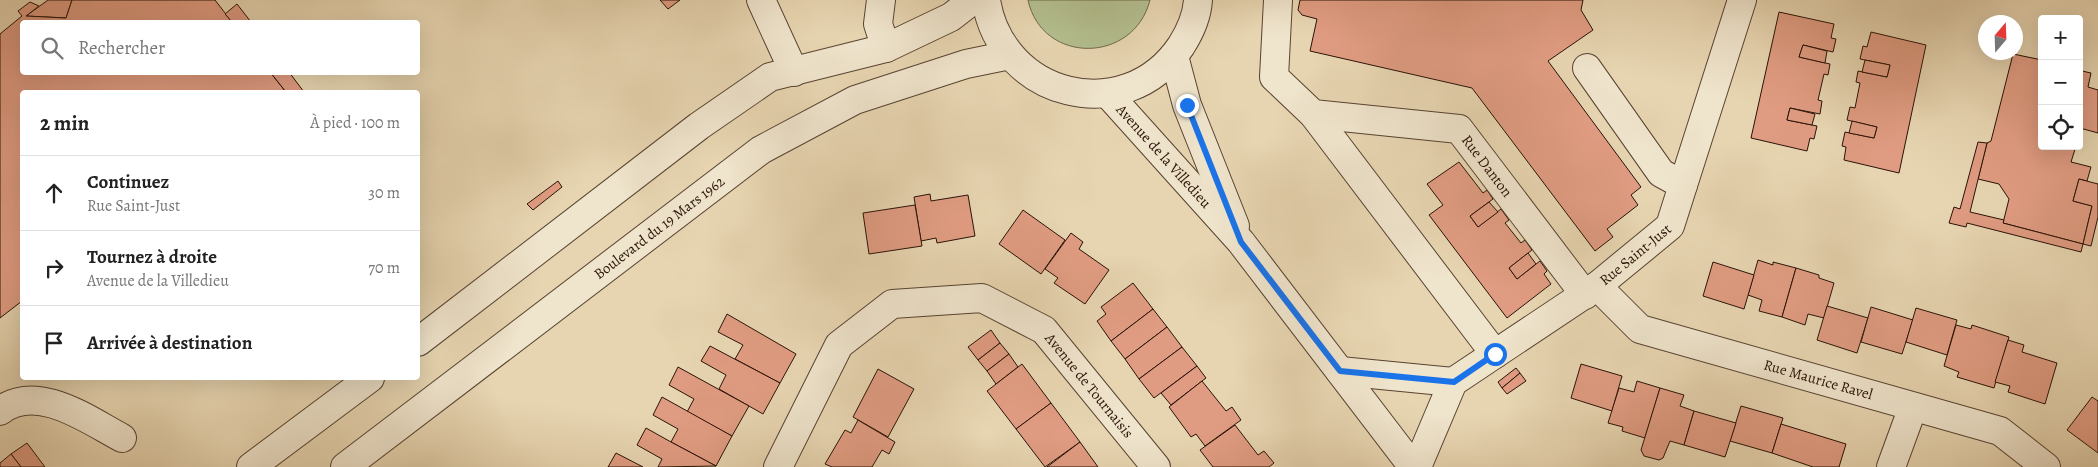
<!DOCTYPE html>
<html lang="fr">
<head>
<meta charset="utf-8">
<style>
	body { margin:0; font-family:Alegreya,serif; background:#f2f2f2; color:#222 }
	.controls { position:absolute; right:15px; top:15px; display:grid; overflow:hidden; border-radius:5px; box-shadow:0 5px 20px #0002 }
	.controls button { width:45px; height:45px; display:grid; place-items:center; padding:0; border:0; border-bottom:1px solid #e0e0e0; background:#fff; color:#222; font:25px sans-serif }
	.compass { position:absolute; left:1978px; top:15px; width:45px; height:45px; border-radius:50%; background:#fff; box-shadow:0 5px 20px #0002; rotate:19deg }
	.stop { position:absolute; width:15px; height:15px; margin:-11px; border:4px solid #1a73e8; border-radius:50%; background:#fff }
	.stop.end { background:#1a73e8; border-color:#fff; box-shadow:0 1px 5px #0008 }
	.list { margin:0; padding:0; list-style:none }
	h2 { display:flex; justify-content:space-between; align-items:center; height:65px; margin:0; padding:0 20px; font-size:21px }
	h2 small { font-size:16px; font-weight:400; color:#767676 }
	.list li { display:grid; grid-template-columns:32px 1fr auto; gap:15px; align-items:center; box-sizing:border-box; height:75px; padding:0 20px; border-top:1px solid #e0e0e0 }
	.list b { display:block; font-size:19px; white-space:nowrap }
	.list p { margin:0; font-size:16px; white-space:nowrap; color:#767676 }
	.list em { font-size:16px; font-style:normal; color:#767676 }
	.icon { flex:none; width:28px; height:28px; fill:none; stroke:currentColor; stroke-width:2; stroke-linecap:round; stroke-linejoin:round }
	.map { position:relative; flex:none; width:2098px; height:467px; overflow:hidden }
	.search { position:absolute; background:#fff; box-shadow:0 5px 20px #0002; left:20px; top:20px; width:400px; height:55px; display:flex; align-items:center; gap:12px; box-sizing:border-box; padding:0 18px; border-radius:5px; color:#767676; font-size:19px }
	.panel { position:absolute; background:#fff; box-shadow:0 5px 20px #0002; left:20px; top:90px; width:400px; height:290px; border-radius:5px }
	.map>svg:first-child { display:block }
	.green { fill:#b3be8e; stroke:#6e684a }
	.building { fill:#e09c82; stroke:#291206 }
	.lines { fill:none; stroke-linecap:round; stroke-linejoin:round }
	.minor-casing { stroke:#584331; stroke-width:30 }
	.minor { stroke:#efe4cc; stroke-width:28 }
	.route { stroke:#1a73e8; stroke-width:6 }
	.labels { text-anchor:middle; dominant-baseline:central; stroke-width:4; stroke-linejoin:round; paint-order:stroke }
	.street-label { font-size:15px; fill:#291206; stroke:#efe4cc }
</style>
</head>
<body>
<div class="map">
<svg width="2098" height="467" viewBox="0 0 2098 467">
	<rect width="100%" height="100%" fill="#e7d5b1"/>
	<filter id="stains"><feTurbulence type="fractalNoise" baseFrequency=".004" numOctaves="4"/><feColorMatrix values="0 0 0 0 .2 0 0 0 0 .09 0 0 0 0 .02 0 0 0 .5 -.17"/></filter>
	<radialGradient id="worn" r=".72"><stop offset=".6" stop-color="#630" stop-opacity="0"/><stop offset="1" stop-color="#630" stop-opacity=".3"/></radialGradient>
	<path class="green" d="M1028,0h122c-16,64 -108,65 -122,0z"/>
	<g class="building">
		<path d="M48,0h24l-6,18 -40,-2z"/>
		<path d="M72,0h143l17,22h-210v50h248l16,20h-264v209l-22,17v-284l22,-18 -4,-5 12,-9 9,4 -13,10 40,2z"/>
		<path d="M660,0h20l-12,9z"/>
		<path d="M1300,0h283l-2,10 12,20 -45,31 93,126 -10,8 7,10 -31,24 6,8 -18,14 -123,-163 -162,-37 7,-32 -15,-4 -4,-5z"/>
		<path d="M237,4l14,18h-19l-7,-8z"/>
		<path d="M1779,12l55,12 -3,14 5,1 -3,13 -30,-7 -4,12 31,7 -2,11 -4,-1 -6,26 4,1 -2,13 -30,-6 -3,12 30,6 -3,13 -4,-1 -3,13 -56,-13z"/>
		<path d="M1871,32l55,13 -27,128 -55,-13 2,-13 -4,-1 3,-14 29,6 3,-11 -30,-7 3,-13 5,1 5,-25 -4,-1 2,-11 29,6 3,-12 -30,-6 3,-13 4,1z"/>
		<path d="M1803,45l24,6 -2,12 -26,-6z"/>
		<path d="M2013,54l29,6v86h34l-5,16 20,5 -4,14 -8,-2 -6,22 19,5 -9,38 -80,-21 6,-24 -10,-15 -21,-5 9,-36 4,-2z"/>
		<path d="M1865,60l25,5 -3,12 -25,-5z"/>
		<path d="M2082,71l9,2 -3,14 10,3v43l-18,-5 -1,4v-53z"/>
		<path d="M270,72h19l15,20h-18z"/>
		<path d="M1790,108l25,6 -3,11 -25,-5z"/>
		<path d="M1852,121l25,6 -3,11 -25,-5z"/>
		<path d="M1978,142l9,1 -17,69 34,8 -1,3 80,21 -2,8 -114,-29 -1,4 -17,-4 5,-16 6,2z"/>
		<path d="M1459,162l24,31 4,-3 6,9 -23,17 8,11 23,-18 8,11 -4,3 16,20 4,-3 7,10 -23,18 8,11 23,-18 7,10 -3,3 7,10 -44,34 -78,-103 14,-10 -16,-21z"/>
		<path d="M2079,179l19,5v33l-7,29 -8,-2 9,-38 -19,-5z"/>
		<path d="M558,181l4,6 -29,23 -6,-6z"/>
		<path d="M930,194l1,7 37,-6 7,41 -38,7 -1,-5 -15,3 -7,-44z"/>
		<path d="M1489,202l9,10 -20,15 -8,-11z"/>
		<path d="M915,205l7,41 -53,8 -6,-41z"/>
		<path d="M1023,210l42,30 -24,34 -42,-30z"/>
		<path d="M1071,233l12,9 -4,7 30,21 -24,34 -31,-21 4,-5 -13,-9z"/>
		<path d="M1528,253l8,11 -19,15 -8,-11z"/>
		<path d="M1758,260l15,5v-3l23,6 -14,49 -23,-6 3,-11 -14,-5z"/>
		<path d="M1713,262l41,13 -10,34 -41,-13z"/>
		<path d="M1796,268l23,7v3l15,5 -10,35 -16,-4 -3,11 -23,-8z"/>
		<path d="M1133,283l20,26 -42,32 -14,-20 9,-7 -5,-7z"/>
		<path d="M1827,306l41,12 -11,35 -40,-13z"/>
		<path d="M1871,307l42,13 -11,34 -41,-12z"/>
		<path d="M1916,308l41,12 -10,35 -41,-13z"/>
		<path d="M1153,309l14,18 -42,32 -14,-18z"/>
		<path d="M727,314l69,40 -16,29 -45,-24 8,-14 -25,-13z"/>
		<path d="M1956,325l15,4 1,-4 37,12 -15,51 -37,-11 2,-5 -15,-6z"/>
		<path d="M1167,327l15,20 -43,32 -14,-20z"/>
		<path d="M991,330l9,13 -22,17 -10,-13z"/>
		<path d="M2008,340l16,5 -2,7 35,11 -12,41 -37,-12 2,-6 -15,-4z"/>
		<path d="M1000,343l9,11 -22,17 -9,-11z"/>
		<path d="M710,346l70,37 -17,31 -44,-25 7,-14 -25,-14z"/>
		<path d="M1182,347l15,19 -43,32 -15,-19z"/>
		<path d="M1009,354l9,13 -22,17 -9,-13z"/>
		<path d="M1022,364l29,39 -35,26 -29,-38z"/>
		<path d="M1581,364l41,12 -10,35 -41,-13z"/>
		<path d="M1197,366l9,12 -35,27 -10,-12z"/>
		<path d="M678,367l71,39 -17,30 -45,-24 7,-13 -25,-14z"/>
		<path d="M1516,368l4,5 -18,15 -4,-6z"/>
		<path d="M878,369l36,20 -26,48 -35,-20z"/>
		<path d="M1520,373l6,8 -19,13 -5,-6z"/>
		<path d="M1202,381l24,30 6,-4 9,13 -36,26 -9,-12 -5,3 -22,-30z"/>
		<path d="M1637,381l23,7 -15,50 -23,-7 1,-4 -15,-4 11,-35 15,4z"/>
		<path d="M1660,388l24,7 -4,11 14,5 -10,34 -14,-4 -7,17 -4,2 -15,-4 -3,-6z"/>
		<path d="M662,397l70,39 -16,30 -45,-24 7,-13 -25,-14z"/>
		<path d="M2092,397l6,4v52l-31,-23z"/>
		<path d="M1051,403l29,39 -35,25 -29,-38z"/>
		<path d="M1741,406l42,12 -11,35 -42,-12z"/>
		<path d="M1694,411l42,12 -11,34 -41,-12z"/>
		<path d="M858,420l37,22 -6,12 -7,-4 -10,17h-40l-7,-3 20,-34 6,3z"/>
		<path d="M1781,424l65,20 -7,23h-26l-41,-14z"/>
		<path d="M1235,425l23,30 6,-4 10,12 -5,4h-56l-13,-17z"/>
		<path d="M646,428l25,14 45,24 -58,1 4,-8 -25,-14z"/>
		<path d="M1080,442l18,25h-51z"/>
		<path d="M27,443l18,24h-24l-10,-13z"/>
		<path d="M616,453l27,14h-35z"/>
		<path d="M11,454l10,13h-21v-4z"/>
	</g>
	<g class="lines">
		<g class="minor-casing">
			<g id="minor">
				<path d="M761,0l33,72"/>
				<path d="M881,0l-3,24 8,24"/>
				<path d="M986,0c15,97 139,129 195,46 9,-14 16,-30 17,-46"/>
				<path id="s1" d="M1278,0l-4,77 39,37 146,15 126,166"/>
				<path d="M1174,56l13,49 48,121"/>
				<path d="M1587,68l74,105 22,12"/>
				<path id="s2" d="M1107,93l134,149 172,225"/>
				<path d="M1313,114l182,240"/>
				<path id="s3" d="M1597,286l43,43 360,102 46,36"/>
				<path d="M418,342l281,-216 71,-49 116,-29 65,-31 22,-17"/>
				<path d="M1340,371l113,11"/>
				<path d="M0,411c37,-29 88,9 122,27"/>
				<path d="M251,467l119,-89"/>
				<path id="s4" d="M345,467l416,-317 94,-50 111,-36 44,-9"/>
				<path id="s5" d="M778,467l61,-122 53,-41 90,-6 62,32 112,137"/>
				<path id="s6" d="M1417,467l36,-85 144,-96 73,-60 72,-226"/>
				<path d="M1891,467l22,-60"/>
			</g>
		</g>
		<use href="#minor" class="minor"/>
	</g>
	<g class="lines">
		<path class="route" d="M1187,105l54,137 99,129 114,11 41,-28"/>
	</g>
	<g class="labels">
		<g class="street-label">
			<text stroke="none"><textPath href="#s2" startOffset="85">Avenue de la Villedieu</textPath></text>
			<text stroke="none"><textPath href="#s1" startOffset="324">Rue Danton</textPath></text>
			<text stroke="none"><textPath href="#s4" startOffset="395">Boulevard du 19 Mars 1962</textPath></text>
			<text stroke="none"><textPath href="#s6" startOffset="315">Rue Saint-Just</textPath></text>
			<text stroke="none"><textPath href="#s3" startOffset="246">Rue Maurice Ravel</textPath></text>
			<text stroke="none"><textPath href="#s5" startOffset="435">Avenue de Tournaisis</textPath></text>
		</g>
	</g>
	<rect width="100%" height="100%" filter="url(#stains)"/>
	<rect width="100%" height="100%" fill="url(#worn)"/>
</svg>
<div class="controls">
<button>+</button>
<button>−</button>
<button><svg class="icon" aria-label="locate" viewBox="0 0 24 24"><circle cx="12" cy="12" r="6"/><path d="M12 2v4M12 18v4M2 12h4M18 12h4"/></svg></button>
</div>
<svg class="compass" viewBox="-18 -18 36 36"><path d="M0-13l5 13h-10z" fill="#e53935"/><path d="M0 13l5-13h-10z" fill="#767676"/></svg>
<div class="stop" style="left:1495px;top:354px"></div>
<div class="stop end" style="left:1187px;top:105px"></div>
<div class="search"><svg class="icon" aria-label="search" viewBox="0 0 24 24"><circle cx="10" cy="10" r="6"/><path d="M15 15l6 6"/></svg>Rechercher</div>
<section class="panel">
<h2>2 min<small>À pied · 100 m</small></h2>
<ul class="list">
<li><svg class="icon" aria-label="ahead" viewBox="0 0 24 24"><path d="M12 20V5M6 11l6-6 6 6"/></svg><div><b>Continuez</b><p>Rue Saint-Just</p></div><em>30 m</em></li>
<li><svg class="icon" aria-label="right" viewBox="0 0 24 24"><path d="M7 20v-9h11M14 6l5 5-5 5"/></svg><div><b>Tournez à droite</b><p>Avenue de la Villedieu</p></div><em>70 m</em></li>
<li><svg class="icon" aria-label="arrive" viewBox="0 0 24 24"><path d="M6 21V4h12l-3 4 3 4H6"/></svg><div><b>Arrivée à destination</b></div></li>
</ul>
</section>
</div>
</body>
</html>
